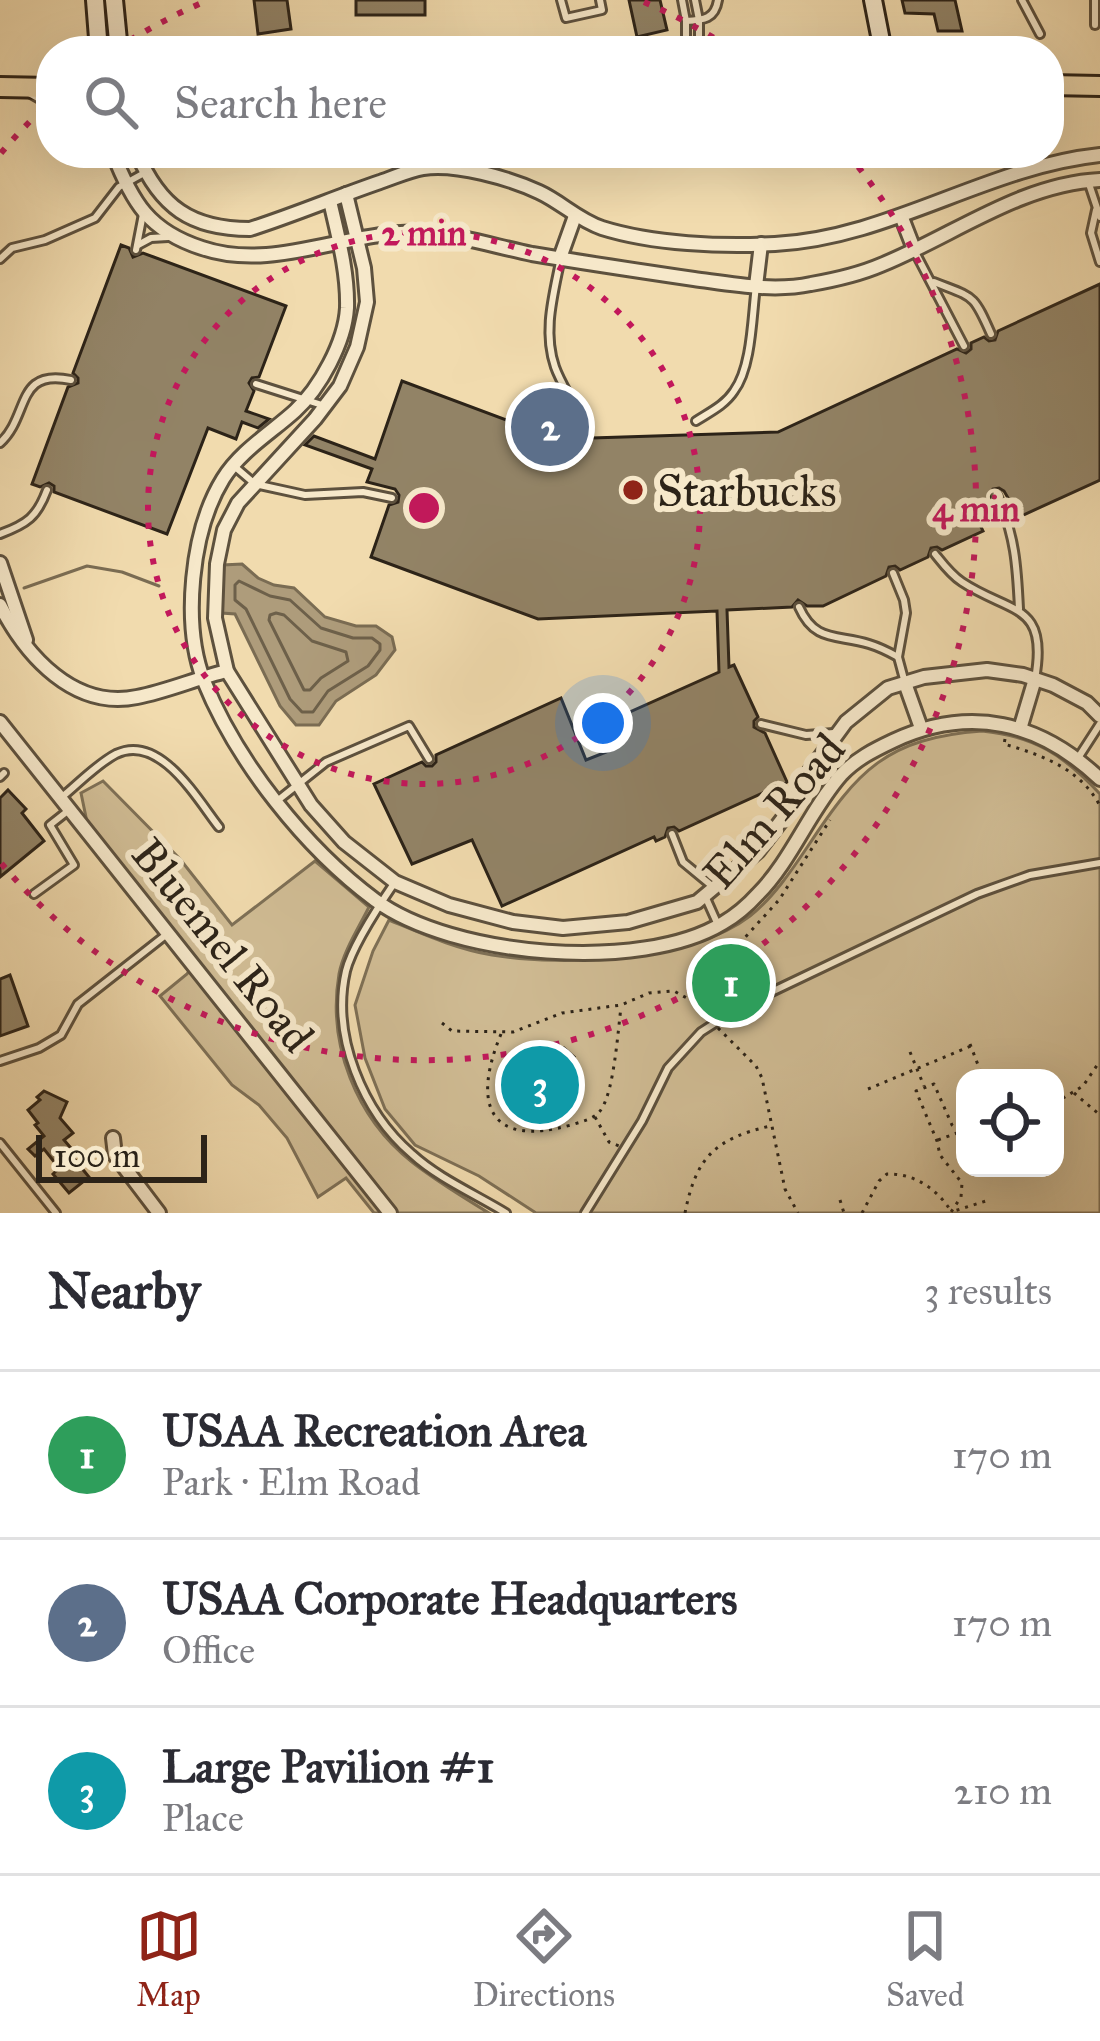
<!DOCTYPE html>
<html lang="en">
<head>
<meta charset="utf-8">
<style>
	body { margin:0; font-family:"IM FELL Great Primer",serif; background:#f2f2f3; color:#2b2b33 }
	.controls { position:absolute; right:36px; bottom:36px; display:grid; overflow:hidden; border-radius:24px; box-shadow:0 12px 48px #0002 }
	.controls button { width:108px; height:108px; display:grid; place-items:center; padding:0; border:0; border-bottom:3px solid #e1e1e2; background:#fff; color:#2b2b33; font:60px sans-serif }
	.scale { position:absolute; left:36px; bottom:30px; width:171px; box-sizing:border-box; padding-left:12px; border:6px solid #2c2318; border-top:0; font-size:33px; line-height:42px; white-space:nowrap; color:#2c2318; -webkit-text-stroke:9px #f6e8ca; paint-order:stroke }
	.you { position:absolute; left:603px; top:723px; width:42px; height:42px; margin:-30px; border:9px solid #fff; border-radius:50%; background:#1a73e8; box-shadow:0 0 0 18px #1a73e833 }
	.badge { display:grid; place-items:center; width:78px; height:78px; border-radius:50%; background:#8f2418; color:#fff; font-size:39px; font-weight:700 }
	.pin { position:absolute; translate:-50% -50%; border:6px solid #fff; box-shadow:0 3px 12px #0006 }
	.list { margin:0; padding:0; list-style:none }
	h2 { display:flex; justify-content:space-between; align-items:center; height:156px; margin:0; padding:0 48px; font-size:51px }
	h2 small { font-size:39px; font-weight:400; color:#7c7c81 }
	.list li { display:grid; grid-template-columns:78px 1fr auto; gap:36px; align-items:center; box-sizing:border-box; height:168px; padding:0 48px; border-top:3px solid #e1e1e2 }
	.list b { display:block; font-size:45px; white-space:nowrap }
	.list p { margin:0; font-size:39px; white-space:nowrap; color:#7c7c81 }
	.list em { font-size:39px; font-style:normal; color:#7c7c81 }
	.icon { flex:none; width:66px; height:66px; fill:none; stroke:currentColor; stroke-width:2; stroke-linecap:round; stroke-linejoin:round }
	.map { position:relative; flex:none; width:1100px; height:1213px; overflow:hidden }
	.search { position:absolute; background:#fff; box-shadow:0 12px 48px #0002; left:36px; right:36px; top:36px; height:132px; display:flex; align-items:center; gap:30px; box-sizing:border-box; padding:0 42px; border-radius:48px; color:#7c7c81; font-size:45px }
	.sheet { height:660px; background:#fff }
	nav { display:flex; justify-content:space-around; align-items:center; box-sizing:border-box; height:168px; border-top:3px solid #e1e1e2; background:#fff; font-size:33px; color:#7c7c81 }
	nav a { display:grid; justify-items:center; gap:6px }
	nav .on { color:#8f2418 }
	.map>svg:first-child { display:block }
	.green { fill:#d0bc94; stroke:#7e7056; stroke-width:3; fill-rule:evenodd }
	.water { fill:#ae9c7b; stroke:#7a6c53; stroke-width:3 }
	.lines { fill:none; stroke-linecap:round; stroke-linejoin:round }
	.shore { stroke:#6d604a; stroke-width:3 }
	.stream { stroke:#7a6c53; stroke-width:3 }
	.building { fill:#928366; stroke:#2c2318; stroke-width:3 }
	.lane-casing { stroke:#5d513e; stroke-width:12 }
	.street-casing { stroke:#5d513e; stroke-width:18 }
	.secondary-casing { stroke:#2c2318; stroke-width:22 }
	.primary-casing { stroke:#2c2318; stroke-width:24 }
	.path { stroke:#2c2318; stroke-width:3; stroke-dasharray:3 6; stroke-linecap:butt }
	.lane { stroke:#f6e8ca; stroke-width:6 }
	.street { stroke:#f6e8ca; stroke-width:12 }
	.secondary { stroke:#f6e8ca; stroke-width:16 }
	.primary { stroke:#f1dbae; stroke-width:18 }
	.ring { fill:none; stroke:#c2185b; stroke-width:6; stroke-dasharray:6 12 }
	.poi-dot { fill:#8f2418; stroke:#f6e8ca; stroke-width:4.5 }
	.labels { text-anchor:middle; dominant-baseline:central; stroke-width:12; stroke-linejoin:round; paint-order:stroke }
	.poi-label { font-size:45px; fill:#2c2318; stroke:#f6e8ca; text-anchor:start }
	.street-label { font-size:45px; fill:#2c2318; stroke:#f6e8ca }
	.centre { fill:#c2185b; stroke:#f6e8ca; stroke-width:6 }
	.ring-label { font-size:36px; text-anchor:middle; font-weight:bold; fill:#c2185b; stroke:#f6e8ca; stroke-width:12; stroke-linejoin:round; paint-order:stroke }
</style>
</head>
<body>
<div class="map">
<svg width="1100" height="1213" viewBox="0 0 1100 1213">
	<rect width="100%" height="100%" fill="#f1dbae"/>
	<filter id="stains"><feTurbulence type="fractalNoise" baseFrequency=".00167" numOctaves="4"/><feColorMatrix values="0 0 0 0 .2 0 0 0 0 .09 0 0 0 0 .02 0 0 0 .5 -.17"/></filter>
	<radialGradient id="worn" r=".72"><stop offset=".6" stop-color="#630" stop-opacity="0"/><stop offset="1" stop-color="#630" stop-opacity=".3"/></radialGradient>
	<g class="green">
		<path d="M982,731c52,5 82,24 118,63v419h-564l-57,-37 -64,-31 -30,-36 -20,-51 -10,-53 18,-54 16,-31c34,14 67,29 103,35 72,12 199,6 258,-39 23,-18 42,-46 58,-70 50,-76 79,-108 174,-115zM965,1078h90v90h-90z"/>
		<path d="M103,781l77,78 52,66 83,-64 54,46c-10,20 -26,45 -30,67 -12,70 17,144 73,188 24,19 51,35 77,51h-115l-28,-35 -28,19 -31,-59 -28,-33 -27,-20 -72,-89 27,-22 9,-12 -109,-140 -6,-29z"/>
	</g>
	<path class="water" d="M242,564l16,14 16,7 20,3 31,29 31,9h20l16,11 3,13 -19,25 -40,26 -17,24h-23l-16,-19 -45,-92 -13,-1 1,-48z"/>
	<g class="lines">
		<g class="shore">
			<path d="M239,581l31,15 20,4 31,28 32,10h19l8,6v6l-12,16 -40,25 -15,21h-11l-12,-13 -44,-90 -11,-9v-15z"/>
			<path d="M276,613l8,2 28,26 34,11 2,9 -27,17 -11,12h-6l-35,-70 1,-5z"/>
		</g>
		<path class="stream" d="M24,588l63,-22 35,6 37,14"/>
	</g>
	<g class="building">
		<path d="M254,0h33l4,29 -33,5z"/>
		<rect x="356" y="0" width="69" height="15"/>
		<path d="M629,0h31l7,30 -30,7z"/>
		<path d="M902,0h53l7,31h-24l-4,-17 -29,-1z"/>
		<path d="M121,245l8,3 4,9 10,-4 143,53 -27,71 -7,1 -3,5 5,8 -8,20 23,8 -11,9 -16,-6 -6,17 -28,-11 -41,106 -113,-42v-6l-5,-3 -9,4 -8,-3 36,-97 10,-4v-5l-5,-5z"/>
		<path d="M1100,284v196l-81,37 -15,-26 -5,-3 -6,1 -3,9 -19,8 12,25 -41,19 -5,-3 -6,1 -3,9 -28,13 -5,-4 -6,1 -3,9 -63,30h-16l-9,-6 -6,7 -65,3 2,57 5,-2 24,52 -4,4v6l11,6 22,49 -108,49 -5,-4 -6,1 -3,9 -9,4 -2,-4 -152,69 -30,-66 -60,24 -38,-80 48,-22 4,4h6l4,-4v-7l125,-57 25,62 28,-11 -11,-25 116,-52 -2,-61 -179,8 -167,-62 18,-52 9,-3 1,-7 -4,-6 -28,-7 5,-13 -67,-24 9,-9 61,23 27,-78 155,58 20,-1 7,7 5,-1 3,-6 186,-6 179,-83 9,4 5,-4v-6l13,-6 5,4 6,-1 3,-9z"/>
		<path d="M8,790l18,19 -4,4 22,28 -44,36v-79z"/>
		<path d="M10,975l18,51 -28,10v-57z"/>
		<path d="M564,1048l10,9 -13,15 6,6 -32,36 -7,-6 -10,12 -10,-10 10,-11 -6,-6 33,-36 6,5z"/>
		<path d="M44,1091l23,11 -7,16 13,15 -9,7 6,7 -3,3 22,27 -20,16 -16,-19 6,-6 -15,-19 -9,7 -7,-7 16,-13 -9,-11 3,-2 -10,-13 12,-10 -3,-3z"/>
	</g>
	<g class="lines">
		<g class="lane-casing">
			<g id="lane">
				<path d="M561,0l5,18 36,-8 -2,-10"/>
				<path d="M682,0l4,21v30"/>
				<path d="M695,0l4,20v31"/>
				<path d="M1022,0l18,34"/>
				<path d="M686,21c18,-1 29,-2 32,-21"/>
				<path d="M1095,25v-25"/>
				<path d="M1089,184l11,33"/>
				<path d="M1096,210l-5,23 9,29"/>
				<path d="M138,245l13,-7 17,-1"/>
				<path d="M136,250l7,-36"/>
				<path d="M915,252l49,94"/>
				<path d="M0,259l12,-11 33,-8 50,-22 24,-31 27,-15"/>
				<path d="M560,262c-7,35 -17,70 -5,105 9,25 27,44 30,71"/>
				<path d="M934,282c40,16 39,11 57,52"/>
				<path d="M256,384l66,21"/>
				<path d="M696,421c14,-9 29,-16 38,-30 18,-24 18,-75 22,-105"/>
				<path d="M0,443c30,-27 15,-75 71,-63"/>
				<path d="M234,466l21,18 50,11 58,-3 29,6"/>
				<path d="M997,495c18,40 20,71 22,114"/>
				<path d="M0,534c27,-10 37,-17 47,-44"/>
				<path d="M935,554c8,10 16,21 27,28 48,32 87,20 73,97"/>
				<path d="M893,573l11,27 2,13 -8,44 7,26"/>
				<path d="M799,607c16,36 38,27 70,37 10,3 20,8 29,13"/>
				<path d="M761,724l45,11 28,-2"/>
				<path d="M1078,758l22,-34"/>
				<path d="M0,777l4,-4"/>
				<path d="M62,797c17,-14 35,-33 54,-43 44,-21 81,45 103,73"/>
				<path d="M277,801l49,-39 83,-36 20,33"/>
				<path d="M672,834l11,28 29,24"/>
				<path d="M395,882c-15,22 -43,65 -49,89 -15,65 17,141 66,183 26,24 63,40 94,59"/>
				<path d="M34,894l40,-29 -24,-40 19,-15"/>
				<path d="M705,896l13,29"/>
				<path d="M0,1061l39,-13 22,-13 17,-31 89,-70"/>
				<path d="M0,1143l56,70"/>
				<path d="M585,1213l57,-92 26,-53 33,-36 39,-25 237,-113 53,-19 70,-12"/>
			</g>
		</g>
		<g class="street-casing">
			<g id="street">
				<path d="M28,89l23,13"/>
				<path d="M113,153c19,49 36,78 89,95 74,25 148,-20 223,-15 36,2 72,14 107,21 54,9 108,17 162,25 38,5 79,13 117,5 23,-4 49,-10 70,-19 72,-29 139,-81 219,-85"/>
				<path d="M137,153c23,54 54,76 113,76 44,-14 86,-32 130,-47 13,-4 29,-12 43,-14 33,-5 86,10 116,24 22,10 39,28 63,36 51,16 120,19 173,16 115,-6 211,-77 325,-89"/>
				<path d="M346,194l18,74 3,34 -10,45 -17,39 -25,33 -77,84 -14,27 -7,34 -2,54 12,53 84,134 33,37 51,40 54,23 64,17 50,6 65,-6 69,-20 61,-51 26,-34 26,-46 36,-49 42,-34 36,-11 63,-7 36,5 30,10 34,18 13,13"/>
				<path d="M330,201c8,35 18,71 17,107 -2,34 -27,80 -52,103 -23,21 -55,40 -72,68 -32,52 -41,145 -19,202 33,81 101,167 171,219 77,57 266,73 348,23 12,-7 26,-19 35,-29 33,-33 52,-84 83,-119 15,-16 33,-25 52,-34 77,-36 147,-19 207,38"/>
				<path d="M902,218l12,31"/>
				<path d="M560,258l15,-42"/>
				<path d="M756,286l5,-42"/>
				<path d="M0,563l26,77"/>
				<path d="M0,605c26,51 74,105 137,92 31,-6 60,-19 90,-26"/>
				<path d="M905,683l16,45"/>
				<path d="M0,722l390,491"/>
				<path d="M1020,729l15,-50"/>
				<path d="M113,1138l2,17 44,58"/>
			</g>
		</g>
		<g class="secondary-casing">
			<g id="secondary">
				<path d="M95,0l4,51"/>
				<path d="M114,0l5,51"/>
				<path d="M873,0l10,51"/>
			</g>
		</g>
		<g class="primary-casing">
			<g id="primary">
				<path d="M1049,85l51,1"/>
				<path d="M0,87l51,1"/>
			</g>
		</g>
		<g class="path">
			<path d="M1005,739l-1,5c38,11 77,25 96,62"/>
			<path d="M688,993l5,-8 46,-41 40,-44 51,-80"/>
			<path d="M442,1023l10,8 61,1 49,-19 59,-8 28,-12 25,-2 20,11 13,15"/>
			<path d="M718,1028l38,38 6,12 23,111 13,24"/>
			<path d="M501,1034c-29,70 -13,114 70,91 12,-4 25,-6 31,-17 12,-19 16,-77 19,-101"/>
			<path d="M970,1044l13,34"/>
			<path d="M910,1052l14,34"/>
			<path d="M868,1089l103,-43"/>
			<path d="M1074,1093l26,22"/>
			<path d="M1055,1103l28,-17 17,-25"/>
			<path d="M595,1117l14,25 10,4"/>
			<path d="M959,1132l-7,-7 -18,-41 -18,7 21,50 3,14 22,28 -1,14 -10,15 38,-12"/>
			<path d="M938,1140l27,-10"/>
			<path d="M840,1200l4,13"/>
			<path d="M685,1213c11,-56 30,-74 85,-87"/>
			<path d="M862,1213l17,-32 8,-7c27,-1 50,15 64,37"/>
		</g>
		<use href="#lane" class="lane"/>
		<use href="#street" class="street"/>
		<use href="#secondary" class="secondary"/>
		<use href="#primary" class="primary"/>
	</g>
	<g class="ring">
		<circle cx="424" cy="508" r="276"/>
		<path d="M1 153A552 552 0 0 1 48 104M115 50A552 552 0 0 1 204 2M644 2A552 552 0 0 1 733 50M847 153A552 552 0 1 1 1 863"/>
	</g>
	<circle class="poi-dot" cx="633" cy="490" r="12"/>
	<g class="labels">
		<g class="poi-label">
			<text x="657" y="490">Starbucks</text>
		</g>
		<g class="street-label">
			<text transform="translate(774 811) rotate(-49)">Elm Road</text>
			<text transform="translate(223 945) rotate(51)">Bluemel Road</text>
		</g>
	</g>
	<circle cx="424" cy="508" r="18" class="centre"/>
	<g class="ring-label">
		<text x="424" y="245">2 min</text>
		<text x="976" y="521">4 min</text>
	</g>
	<rect width="100%" height="100%" filter="url(#stains)"/>
	<rect width="100%" height="100%" fill="url(#worn)"/>
</svg>
<div class="controls">
<button><svg class="icon" aria-label="locate" viewBox="0 0 24 24"><circle cx="12" cy="12" r="6"/><path d="M12 2v4M12 18v4M2 12h4M18 12h4"/></svg></button>
</div>
<div class="scale">100 m</div>
<div class="you"></div>
<div class="pin badge" style="left:731px;top:983px;background:#2e9e5b">1</div>
<div class="pin badge" style="left:550px;top:427px;background:#5c6f8a">2</div>
<div class="pin badge" style="left:540px;top:1085px;background:#0f9aa8">3</div>
<div class="search"><svg class="icon" aria-label="search" viewBox="0 0 24 24"><circle cx="10" cy="10" r="6"/><path d="M15 15l6 6"/></svg>Search here</div>
</div>
<section class="sheet">
<h2>Nearby<small>3 results</small></h2>
<ul class="list">
<li><span class="badge" style="background:#2e9e5b">1</span><div><b>USAA Recreation Area</b><p>Park · Elm Road</p></div><em>170 m</em></li>
<li><span class="badge" style="background:#5c6f8a">2</span><div><b>USAA Corporate Headquarters</b><p>Office</p></div><em>170 m</em></li>
<li><span class="badge" style="background:#0f9aa8">3</span><div><b>Large Pavilion #1</b><p>Place</p></div><em>210 m</em></li>
</ul>
</section>
<nav>
<a class="on"><svg class="icon" aria-label="map" viewBox="0 0 24 24"><path d="M3 6l6-2 6 2 6-2v14l-6 2-6-2-6 2zM9 4v14M15 6v14"/></svg>Map</a>
<a><svg class="icon" aria-label="directions" viewBox="0 0 24 24"><path d="M12 3l9 9-9 9-9-9zM9 14v-3h6M13 9l2 2-2 2"/></svg>Directions</a>
<a><svg class="icon" aria-label="saved" viewBox="0 0 24 24"><path d="M7 4h10v16l-5-4-5 4z"/></svg>Saved</a>
</nav>
</body>
</html>
